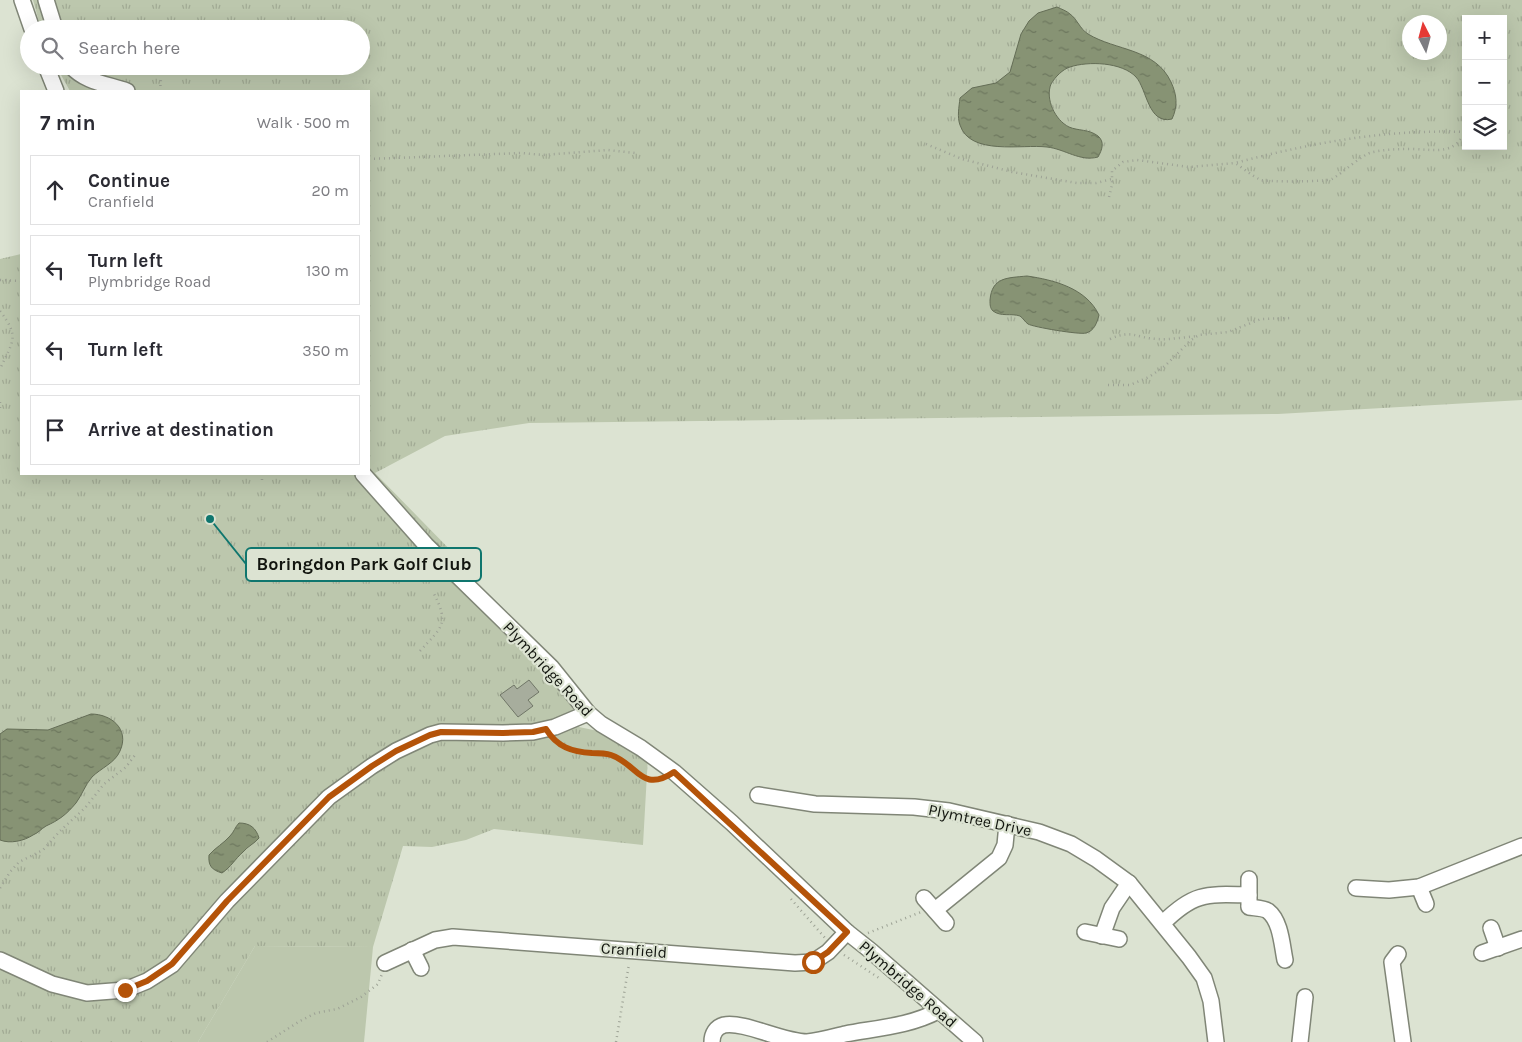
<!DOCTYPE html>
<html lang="en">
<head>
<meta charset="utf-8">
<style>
	body { margin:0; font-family:Karla,sans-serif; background:#f2f2f3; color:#2b2b33 }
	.controls { position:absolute; right:15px; top:15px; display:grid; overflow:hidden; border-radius:0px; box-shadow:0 5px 20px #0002 }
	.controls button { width:45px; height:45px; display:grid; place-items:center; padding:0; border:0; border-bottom:1px solid #e1e1e2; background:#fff; color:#2b2b33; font:25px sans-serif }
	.compass { position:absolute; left:1402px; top:15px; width:45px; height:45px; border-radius:50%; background:#fff; box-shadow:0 5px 20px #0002; rotate:354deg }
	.stop { position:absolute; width:15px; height:15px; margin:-11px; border:4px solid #b45309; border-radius:50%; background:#fff }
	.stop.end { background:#b45309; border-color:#fff; box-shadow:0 1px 5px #0008 }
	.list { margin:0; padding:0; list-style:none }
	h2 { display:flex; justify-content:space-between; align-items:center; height:65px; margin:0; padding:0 20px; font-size:21px }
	h2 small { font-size:16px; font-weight:400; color:#7c7c81 }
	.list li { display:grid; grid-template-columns:32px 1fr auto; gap:15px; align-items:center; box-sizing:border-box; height:70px; margin:0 10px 10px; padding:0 10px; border:1px solid #e1e1e2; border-radius:0px }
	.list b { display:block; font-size:19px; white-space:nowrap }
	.list p { margin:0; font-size:16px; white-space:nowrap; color:#7c7c81 }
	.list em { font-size:16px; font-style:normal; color:#7c7c81 }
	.icon { flex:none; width:28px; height:28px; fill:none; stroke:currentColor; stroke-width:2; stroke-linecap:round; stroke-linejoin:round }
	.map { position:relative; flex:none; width:1522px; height:1042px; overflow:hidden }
	.search { position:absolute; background:#fff; box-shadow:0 5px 20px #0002; left:20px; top:20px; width:350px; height:55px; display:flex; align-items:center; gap:12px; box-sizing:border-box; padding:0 18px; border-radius:28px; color:#7c7c81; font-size:19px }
	.panel { position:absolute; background:#fff; box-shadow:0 5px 20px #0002; left:20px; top:90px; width:350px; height:385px; border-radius:0px }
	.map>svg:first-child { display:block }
	.grass { fill:url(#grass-tufts); fill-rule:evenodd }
	.park { fill:#bcc7ad }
	.water { fill:url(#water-ripples); stroke:#646d56 }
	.building { fill:#a7ad9d; stroke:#707667 }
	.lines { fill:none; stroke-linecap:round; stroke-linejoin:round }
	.minor-casing { stroke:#808677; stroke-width:18 }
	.path { stroke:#9da295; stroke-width:2.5; stroke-dasharray:1 4; stroke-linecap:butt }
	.minor { stroke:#fff; stroke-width:15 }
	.route { stroke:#b45309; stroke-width:6 }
	.labels { text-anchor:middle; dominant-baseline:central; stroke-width:4.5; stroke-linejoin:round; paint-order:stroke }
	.street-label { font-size:16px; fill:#12150f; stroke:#dce3d2 }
	.leader { fill:none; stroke:#0f766e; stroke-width:2 }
	.callout-dot { fill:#0f766e; stroke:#dce3d2; stroke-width:2 }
	.callout { fill:#dce3d2; stroke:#0f766e; stroke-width:2 }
	.callout-label { font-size:18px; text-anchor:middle; font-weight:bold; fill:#12150f }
</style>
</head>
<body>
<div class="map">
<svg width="1522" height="1042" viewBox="0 0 1522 1042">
	<defs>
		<pattern id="grass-tufts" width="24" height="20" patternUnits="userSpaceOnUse" patternTransform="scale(1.25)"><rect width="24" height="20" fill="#bcc7ad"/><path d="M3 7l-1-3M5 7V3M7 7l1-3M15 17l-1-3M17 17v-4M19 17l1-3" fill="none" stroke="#a1aa94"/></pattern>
		<pattern id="water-ripples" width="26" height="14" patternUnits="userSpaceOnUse" patternTransform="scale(1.25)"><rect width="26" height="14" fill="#879374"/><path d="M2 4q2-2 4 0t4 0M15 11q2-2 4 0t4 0" fill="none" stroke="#6d775e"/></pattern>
	</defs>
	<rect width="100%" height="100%" fill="#dce3d2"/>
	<path class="grass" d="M33,0h1489v400l-244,14 -749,9 -84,13 -70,37 88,90 -11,18 117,115 10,31 19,4 50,25 -5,89 -149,-16 -28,11 -34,7 -29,-1 -30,101 -118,-1 -57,96h-198v-783l21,-5v220h348v-383h-299l-14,-25h305v-37h-320zM1466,19h37v127h-37zM1410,22h30v30h-30z"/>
	<path class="park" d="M255,946l118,1 -9,95h-166z"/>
	<g class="water">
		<path d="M1057,7c4,2 10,4 13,7 7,5 10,15 18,20 28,17 67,14 83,48 6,13 7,24 1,37 -24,6 -25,-30 -36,-42 -14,-15 -48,-16 -66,-10 -7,2 -15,10 -19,17 -6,15 4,36 18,43 9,4 20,2 29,9 7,6 4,14 0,21 -18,5 -33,-8 -51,-10 -25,-3 -77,9 -87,-22 -3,-8 -1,-18 0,-27l12,-10 24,-5 14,-11 11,-38 8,-13 9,-8z"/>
		<path d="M1027,276c27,4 59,12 72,39 -2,8 -5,16 -13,18 -6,2 -53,-6 -58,-9 -3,-2 -5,-6 -8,-8 -9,-3 -19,1 -27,-5 -3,-3 -3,-6 -3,-11 2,-23 17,-22 37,-24z"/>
		<path d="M91,714c20,0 39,15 29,37 -5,12 -19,17 -28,26 -7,8 -10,18 -16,26 -10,12 -17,17 -30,23 -5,3 -8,7 -13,9 -9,6 -23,9 -33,5v-106l7,-5 41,1z"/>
		<path d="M239,823c11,0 17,5 20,15 -5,6 -11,8 -16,14 -8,7 -12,15 -21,21 -10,-3 -14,-7 -13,-18 6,-7 15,-12 21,-19 4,-4 5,-9 9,-13z"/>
	</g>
	<path class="building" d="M529,680l10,12 -11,8 5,6 -15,11 -18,-22 14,-10 3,4z"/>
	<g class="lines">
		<g class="minor-casing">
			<g id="minor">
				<path d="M22,0l10,29"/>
				<path d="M46,0l9,29"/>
				<path d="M46,66l10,25"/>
				<path d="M71,66c14,16 36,18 56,25"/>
				<path d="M363,474l63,71 125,122 37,46 13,11 40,24 33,24 58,51 115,109 24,19 104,91"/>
				<path d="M758,795l57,9 99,3 35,4 90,21 32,12 25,15 33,24 60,74 15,21 7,23 5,41"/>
				<path d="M1249,879v26"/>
				<path d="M1419,887l7,17"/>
				<path d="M1356,888l33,2 30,-3 103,-41"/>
				<path d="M924,898l22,25"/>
				<path d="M1249,907c6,1 15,1 19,4 13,10 14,35 17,49"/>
				<path d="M935,910l64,-52 6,-13 2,-21"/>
				<path d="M1163,923c31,-31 44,-29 86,-28"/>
				<path d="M1491,928l7,20"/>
				<path d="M1085,932l34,7"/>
				<path d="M1102,936l10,-28 17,-25"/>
				<path d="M412,950l9,18"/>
				<path d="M1482,953l40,-14"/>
				<path d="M1398,954l-6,8 11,80"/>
				<path d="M0,960l52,24 35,9 38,-3 22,-9 25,-16 55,-64 102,-104 43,-31 24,-15 34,-16 11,-3 62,1 30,-1 22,-5 33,-14"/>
				<path d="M385,963l50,-23 18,-3 342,26 18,-1 15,-10 19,-20"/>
				<path d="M712,1042c0,-8 4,-15 12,-17 20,-4 59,17 83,17 12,-1 26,-5 38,-8 32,-6 65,-8 93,-23"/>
				<path d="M1300,1042l5,-45"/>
			</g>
		</g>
		<g class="path">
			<path d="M160,91l1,-13"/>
			<path d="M1465,132c-79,-3 -154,11 -230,31 8,5 17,13 26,17 6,2 66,2 71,-1 11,-6 30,-25 41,-27 14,-3 27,-3 41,-3 23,1 41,6 52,-19"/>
			<path d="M926,144l36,15 50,13 65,11h19l16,-4"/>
			<path d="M369,159l153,-6 21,2 65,-5 27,3"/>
			<path d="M1109,197l3,-12v-14l11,-9 14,-2 52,7 46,-4"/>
			<path d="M0,280l21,1"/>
			<path d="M0,311c20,26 13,30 0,58"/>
			<path d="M1110,339c22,-10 26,-1 47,0 13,1 28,-2 41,-3"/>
			<path d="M1108,385h22l19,-8 16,-11 26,-26 8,-5 29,-3 33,-13 32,-1"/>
			<path d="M0,402v7"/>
			<path d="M262,474v6"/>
			<path d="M420,651c22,-24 30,-27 13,-59"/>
			<path d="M555,740c24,20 33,7 56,15 21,7 26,28 52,24"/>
			<path d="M0,888l10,-16 9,-10 24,-12 17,-19 25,-23 19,-24 22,-17 9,-12"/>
			<path d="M791,899l34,39"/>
			<path d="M868,933l53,-21"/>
			<path d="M844,955l35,23"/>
			<path d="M267,1042l33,-21 16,-8 21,-4 24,-12 17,-13 4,-10"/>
			<path d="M616,1042l13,-78"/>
		</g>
		<use href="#minor" class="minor"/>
	</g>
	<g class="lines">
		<path class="route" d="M125,990l22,-9 25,-17 55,-63 102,-104 43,-31 24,-15 34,-16 11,-3 62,1 30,-1 13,-3c11,18 26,23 46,24 6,0 13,0 19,2 27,9 30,39 63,17l173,160 -19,20 -15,10"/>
	</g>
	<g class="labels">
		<g class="street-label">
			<text transform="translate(548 669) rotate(47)">Plymbridge Road</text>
			<text transform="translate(980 820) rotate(12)">Plymtree Drive</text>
			<text transform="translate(634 950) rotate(4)">Cranfield</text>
			<text transform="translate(908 984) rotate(41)">Plymbridge Road</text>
		</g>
	</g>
	<path class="leader" d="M210 519L246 564"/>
	<circle class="callout-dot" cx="210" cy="519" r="5"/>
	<rect class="callout" x="246" y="548" width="235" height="33" rx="5"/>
	<g class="callout-label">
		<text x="364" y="570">Boringdon Park Golf Club</text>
	</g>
</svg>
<div class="controls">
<button>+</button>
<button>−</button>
<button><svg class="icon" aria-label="layers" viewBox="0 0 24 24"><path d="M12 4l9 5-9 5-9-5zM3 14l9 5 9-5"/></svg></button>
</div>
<svg class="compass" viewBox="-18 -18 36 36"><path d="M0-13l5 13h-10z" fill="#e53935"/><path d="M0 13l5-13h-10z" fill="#7c7c81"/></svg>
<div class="stop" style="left:813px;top:962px"></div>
<div class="stop end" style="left:125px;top:990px"></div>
<div class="search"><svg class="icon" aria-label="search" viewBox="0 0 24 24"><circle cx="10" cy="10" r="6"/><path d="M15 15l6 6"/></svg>Search here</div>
<section class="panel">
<h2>7 min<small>Walk · 500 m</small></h2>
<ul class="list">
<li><svg class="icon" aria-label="ahead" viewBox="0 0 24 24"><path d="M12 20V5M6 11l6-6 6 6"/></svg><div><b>Continue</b><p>Cranfield</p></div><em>20 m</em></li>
<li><svg class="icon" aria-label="left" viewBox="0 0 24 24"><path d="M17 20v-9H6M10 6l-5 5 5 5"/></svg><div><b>Turn left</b><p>Plymbridge Road</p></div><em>130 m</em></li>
<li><svg class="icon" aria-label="left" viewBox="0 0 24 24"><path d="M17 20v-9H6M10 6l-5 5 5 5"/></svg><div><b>Turn left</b></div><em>350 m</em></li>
<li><svg class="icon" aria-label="arrive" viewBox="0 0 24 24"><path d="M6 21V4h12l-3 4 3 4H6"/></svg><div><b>Arrive at destination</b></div></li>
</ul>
</section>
</div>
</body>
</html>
